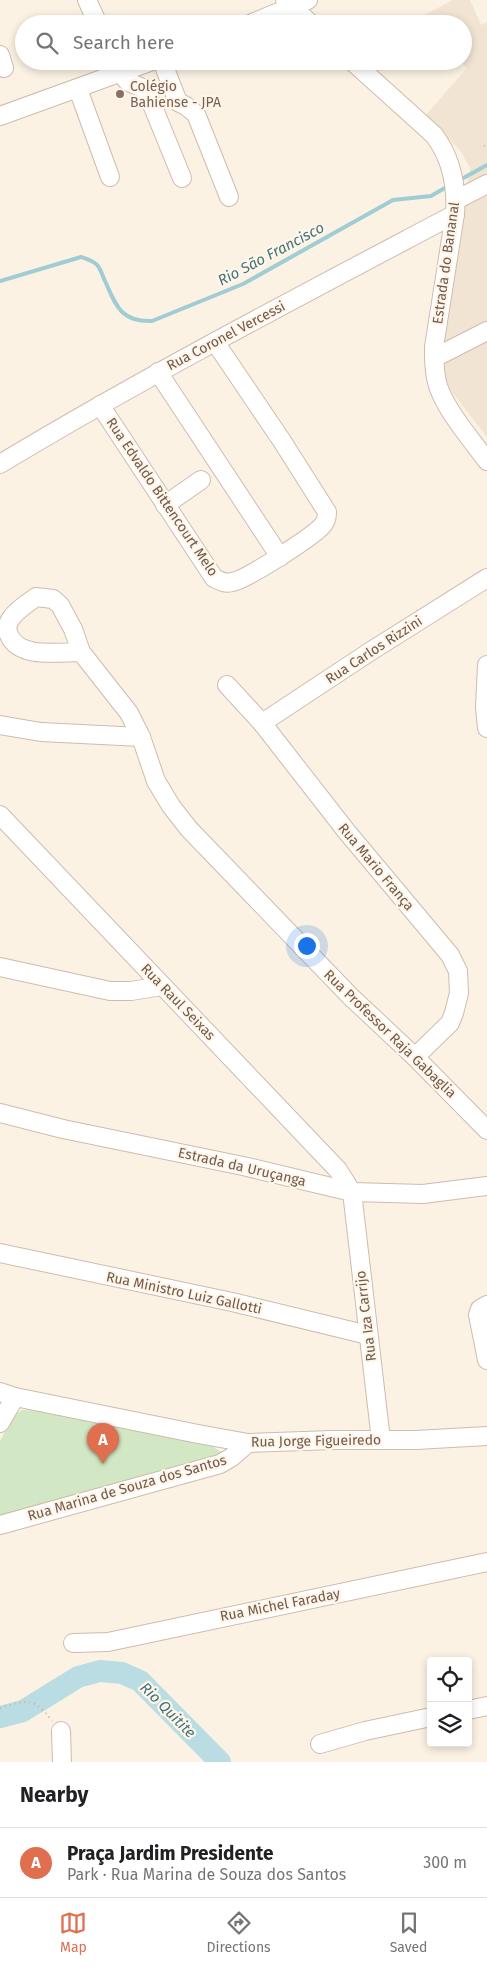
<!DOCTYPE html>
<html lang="en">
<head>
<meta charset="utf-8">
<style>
	body { margin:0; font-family:"Fira Sans",sans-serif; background:#f6f6f6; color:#202124 }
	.controls { position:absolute; right:15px; bottom:15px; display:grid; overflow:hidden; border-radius:5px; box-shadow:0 2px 8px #0003 }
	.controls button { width:45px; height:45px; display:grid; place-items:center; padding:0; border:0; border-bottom:1px solid #e0e0e0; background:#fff; color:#202124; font:25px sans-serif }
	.you { position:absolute; left:306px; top:945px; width:18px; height:18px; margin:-12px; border:4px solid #fff; border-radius:50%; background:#1a73e8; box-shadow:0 0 0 8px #1a73e833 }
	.badge { display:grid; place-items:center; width:32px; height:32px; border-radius:50%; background:#df6f4f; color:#fff; font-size:16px; font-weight:700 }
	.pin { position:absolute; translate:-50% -41px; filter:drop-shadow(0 1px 2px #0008) }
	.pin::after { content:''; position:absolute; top:26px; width:18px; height:15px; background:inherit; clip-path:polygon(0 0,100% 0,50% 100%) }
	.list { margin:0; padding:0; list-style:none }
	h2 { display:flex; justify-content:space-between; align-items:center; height:65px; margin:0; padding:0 20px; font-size:21px }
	h2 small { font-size:16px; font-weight:400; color:#757577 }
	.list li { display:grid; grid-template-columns:32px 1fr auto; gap:15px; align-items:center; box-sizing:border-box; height:70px; padding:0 20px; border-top:1px solid #e0e0e0 }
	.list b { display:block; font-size:19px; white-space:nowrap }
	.list p { margin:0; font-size:16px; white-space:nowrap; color:#757577 }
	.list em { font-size:16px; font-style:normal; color:#757577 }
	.icon { flex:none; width:28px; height:28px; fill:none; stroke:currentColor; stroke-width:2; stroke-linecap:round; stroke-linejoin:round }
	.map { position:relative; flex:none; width:487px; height:1762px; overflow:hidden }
	.search { position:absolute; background:#fff; box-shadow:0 2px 8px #0003; left:15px; right:15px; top:15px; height:55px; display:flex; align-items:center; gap:12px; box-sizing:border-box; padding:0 18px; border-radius:28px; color:#757577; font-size:19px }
	.sheet { height:135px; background:#fff }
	nav { display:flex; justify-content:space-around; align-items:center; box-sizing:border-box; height:70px; border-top:1px solid #e0e0e0; background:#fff; font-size:14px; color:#757577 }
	nav a { display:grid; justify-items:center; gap:2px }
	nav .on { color:#df6f4f }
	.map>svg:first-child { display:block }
	.residential { fill:#f2e4d2 }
	.green { fill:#d2e7c3 }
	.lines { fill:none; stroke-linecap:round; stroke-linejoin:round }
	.stream { stroke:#a0ccd4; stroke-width:4 }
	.river { stroke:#b9dde3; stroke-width:22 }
	.minor-casing { stroke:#cebcae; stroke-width:20 }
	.path { stroke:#d3b4a0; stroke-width:2.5; stroke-dasharray:1 4; stroke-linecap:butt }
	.minor { stroke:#fff; stroke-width:18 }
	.education-dot { fill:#8d6e63; stroke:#fef6e9; stroke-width:2 }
	.labels { text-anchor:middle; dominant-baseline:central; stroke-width:4.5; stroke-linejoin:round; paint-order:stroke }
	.education-label { font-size:14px; fill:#785e54; stroke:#fef6e9; text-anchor:start }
	.street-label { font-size:14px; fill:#72594b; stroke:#fef6e9 }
	.water-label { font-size:15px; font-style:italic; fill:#43737d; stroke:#fef6e9 }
</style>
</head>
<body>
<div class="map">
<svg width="487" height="1762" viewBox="0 0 487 1762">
	<rect width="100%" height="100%" fill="#fbf2e3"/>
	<path class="residential" d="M453,0h17l11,25 6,-3v415l-35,-45 -8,-15 -1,-11 1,-33 18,-98 2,-29 6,-38 -10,-18 -35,-34 42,-48 -8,-7h4v-37l-52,-2z"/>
	<path class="green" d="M22,1410l28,1 162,35 9,6 -5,10 -216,60v-81l13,-25z"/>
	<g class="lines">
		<g class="stream">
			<path d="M458,181l29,-16"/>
			<path d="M0,281l81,-24c6,2 13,4 17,9 3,4 5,11 7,15 11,25 16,41 47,40l91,-37 150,-84 38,-4 19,-11"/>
		</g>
		<path class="river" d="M0,1717l23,-6 55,-34 22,-6 22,2 18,8 80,81"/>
		<g class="minor-casing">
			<g id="minor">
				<path d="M87,0l11,24"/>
				<path d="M285,0l26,24"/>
				<path d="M250,24l58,-24"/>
				<path d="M0,55l4,13"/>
				<path d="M162,61l16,41 8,4 10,8 33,83"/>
				<path d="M352,61l82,74c18,24 23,50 21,79l-21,133c0,13 0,26 4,39 9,26 33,53 49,75"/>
				<path d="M116,64l4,8 8,10 15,6 6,9 33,81"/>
				<path d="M78,89l32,88"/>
				<path d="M0,116l152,-55"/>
				<path d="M456,200l31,-16"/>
				<path d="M434,358l53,-27"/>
				<path d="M158,372l122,185"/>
				<path d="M100,405l114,173c6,3 11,6 18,4 14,-2 80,-45 90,-56 4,-4 5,-8 5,-14l-45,-71 -67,-99"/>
				<path d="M0,464c148,-89 302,-169 455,-250"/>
				<path d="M165,505l36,-25"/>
				<path d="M81,652c-22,0 -62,7 -72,-17 -3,-6 -1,-13 3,-18 6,-8 16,-14 24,-20l17,2 7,6 13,24 8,23 48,61 12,24 15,44 15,25 18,23 161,167 65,61 72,73"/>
				<path d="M487,665l-2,42 2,21"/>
				<path d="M227,685l35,38 85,109 103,123 8,16 1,22 -5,20 -4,10 -35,34"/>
				<path d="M262,723l109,-72 116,-73"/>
				<path d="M0,725l41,7 100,5"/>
				<path d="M0,815l338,355 14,22 29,248"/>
				<path d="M0,967l110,24h21l31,-5"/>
				<path d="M0,1113l63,16 180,37 109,26 71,2 64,-8"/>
				<path d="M0,1253l232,49 136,33"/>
				<path d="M487,1305l-7,4 -2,6 9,45"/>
				<path d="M0,1392l15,5 183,37 50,9 84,-3h84l71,-4"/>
				<path d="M0,1423l15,-26"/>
				<path d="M0,1525l220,-61 12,-7 16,-14"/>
				<path d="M73,1643l35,-1 379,-80"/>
				<path d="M468,1710l19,-4"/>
				<path d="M61,1731l1,31"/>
				<path d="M320,1744l45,-13 66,-14"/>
			</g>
		</g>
		<g class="path">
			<path d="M484,146l3,-2"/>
			<path d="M0,1708c27,-8 33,-12 52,13"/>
		</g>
		<use href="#minor" class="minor"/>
	</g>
	<circle class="education-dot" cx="120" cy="94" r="5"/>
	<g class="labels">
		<g class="education-label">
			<text x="130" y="86">Colégio<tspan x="130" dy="16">Bahiense - JPA</tspan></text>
		</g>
		<g class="street-label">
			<text transform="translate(446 263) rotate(-82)">Estrada do Bananal</text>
			<text transform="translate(226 336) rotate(-28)">Rua Coronel Vercessi</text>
			<text transform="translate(162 497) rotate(56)">Rua Edvaldo Bittencourt Melo</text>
			<text transform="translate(374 650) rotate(-33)">Rua Carlos Rizzini</text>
			<text transform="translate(376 867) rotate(50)">Rua Mario França</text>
			<text transform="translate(178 1002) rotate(46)">Rua Raul Seixas</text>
			<text transform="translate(390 1034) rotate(44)">Rua Professor Raja Gabaglia</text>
			<text transform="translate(242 1167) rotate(13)">Estrada da Uruçanga</text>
			<text transform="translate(184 1293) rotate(12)">Rua Ministro Luiz Gallotti</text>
			<text transform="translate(366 1316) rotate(-97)">Rua Iza Carrijo</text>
			<text transform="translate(316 1441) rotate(-1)">Rua Jorge Figueiredo</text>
			<text transform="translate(127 1488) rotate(-16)">Rua Marina de Souza dos Santos</text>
			<text transform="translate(280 1605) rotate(-11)">Rua Michel Faraday</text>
		</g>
		<g class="water-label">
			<text transform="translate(271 254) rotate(-28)">Rio São Francisco</text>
			<text transform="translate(168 1710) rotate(45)">Rio Quitite</text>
		</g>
	</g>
</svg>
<div class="controls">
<button><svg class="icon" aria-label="locate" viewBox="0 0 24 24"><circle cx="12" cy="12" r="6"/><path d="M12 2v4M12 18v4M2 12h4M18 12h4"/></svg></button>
<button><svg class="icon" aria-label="layers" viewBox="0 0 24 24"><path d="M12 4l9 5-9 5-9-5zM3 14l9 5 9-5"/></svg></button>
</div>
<div class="you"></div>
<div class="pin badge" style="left:103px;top:1464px">A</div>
<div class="search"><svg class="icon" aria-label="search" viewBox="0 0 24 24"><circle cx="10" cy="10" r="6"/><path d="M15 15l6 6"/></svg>Search here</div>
</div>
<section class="sheet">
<h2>Nearby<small></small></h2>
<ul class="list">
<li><span class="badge">A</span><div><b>Praça Jardim Presidente</b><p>Park · Rua Marina de Souza dos Santos</p></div><em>300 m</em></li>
</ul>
</section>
<nav>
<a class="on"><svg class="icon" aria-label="map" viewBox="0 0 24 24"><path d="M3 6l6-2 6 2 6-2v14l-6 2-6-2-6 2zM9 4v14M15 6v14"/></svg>Map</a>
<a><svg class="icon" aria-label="directions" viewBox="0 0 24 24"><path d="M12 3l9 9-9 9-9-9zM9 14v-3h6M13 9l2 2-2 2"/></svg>Directions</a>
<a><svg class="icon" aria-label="saved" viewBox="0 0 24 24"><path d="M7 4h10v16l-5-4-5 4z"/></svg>Saved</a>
</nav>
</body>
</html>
